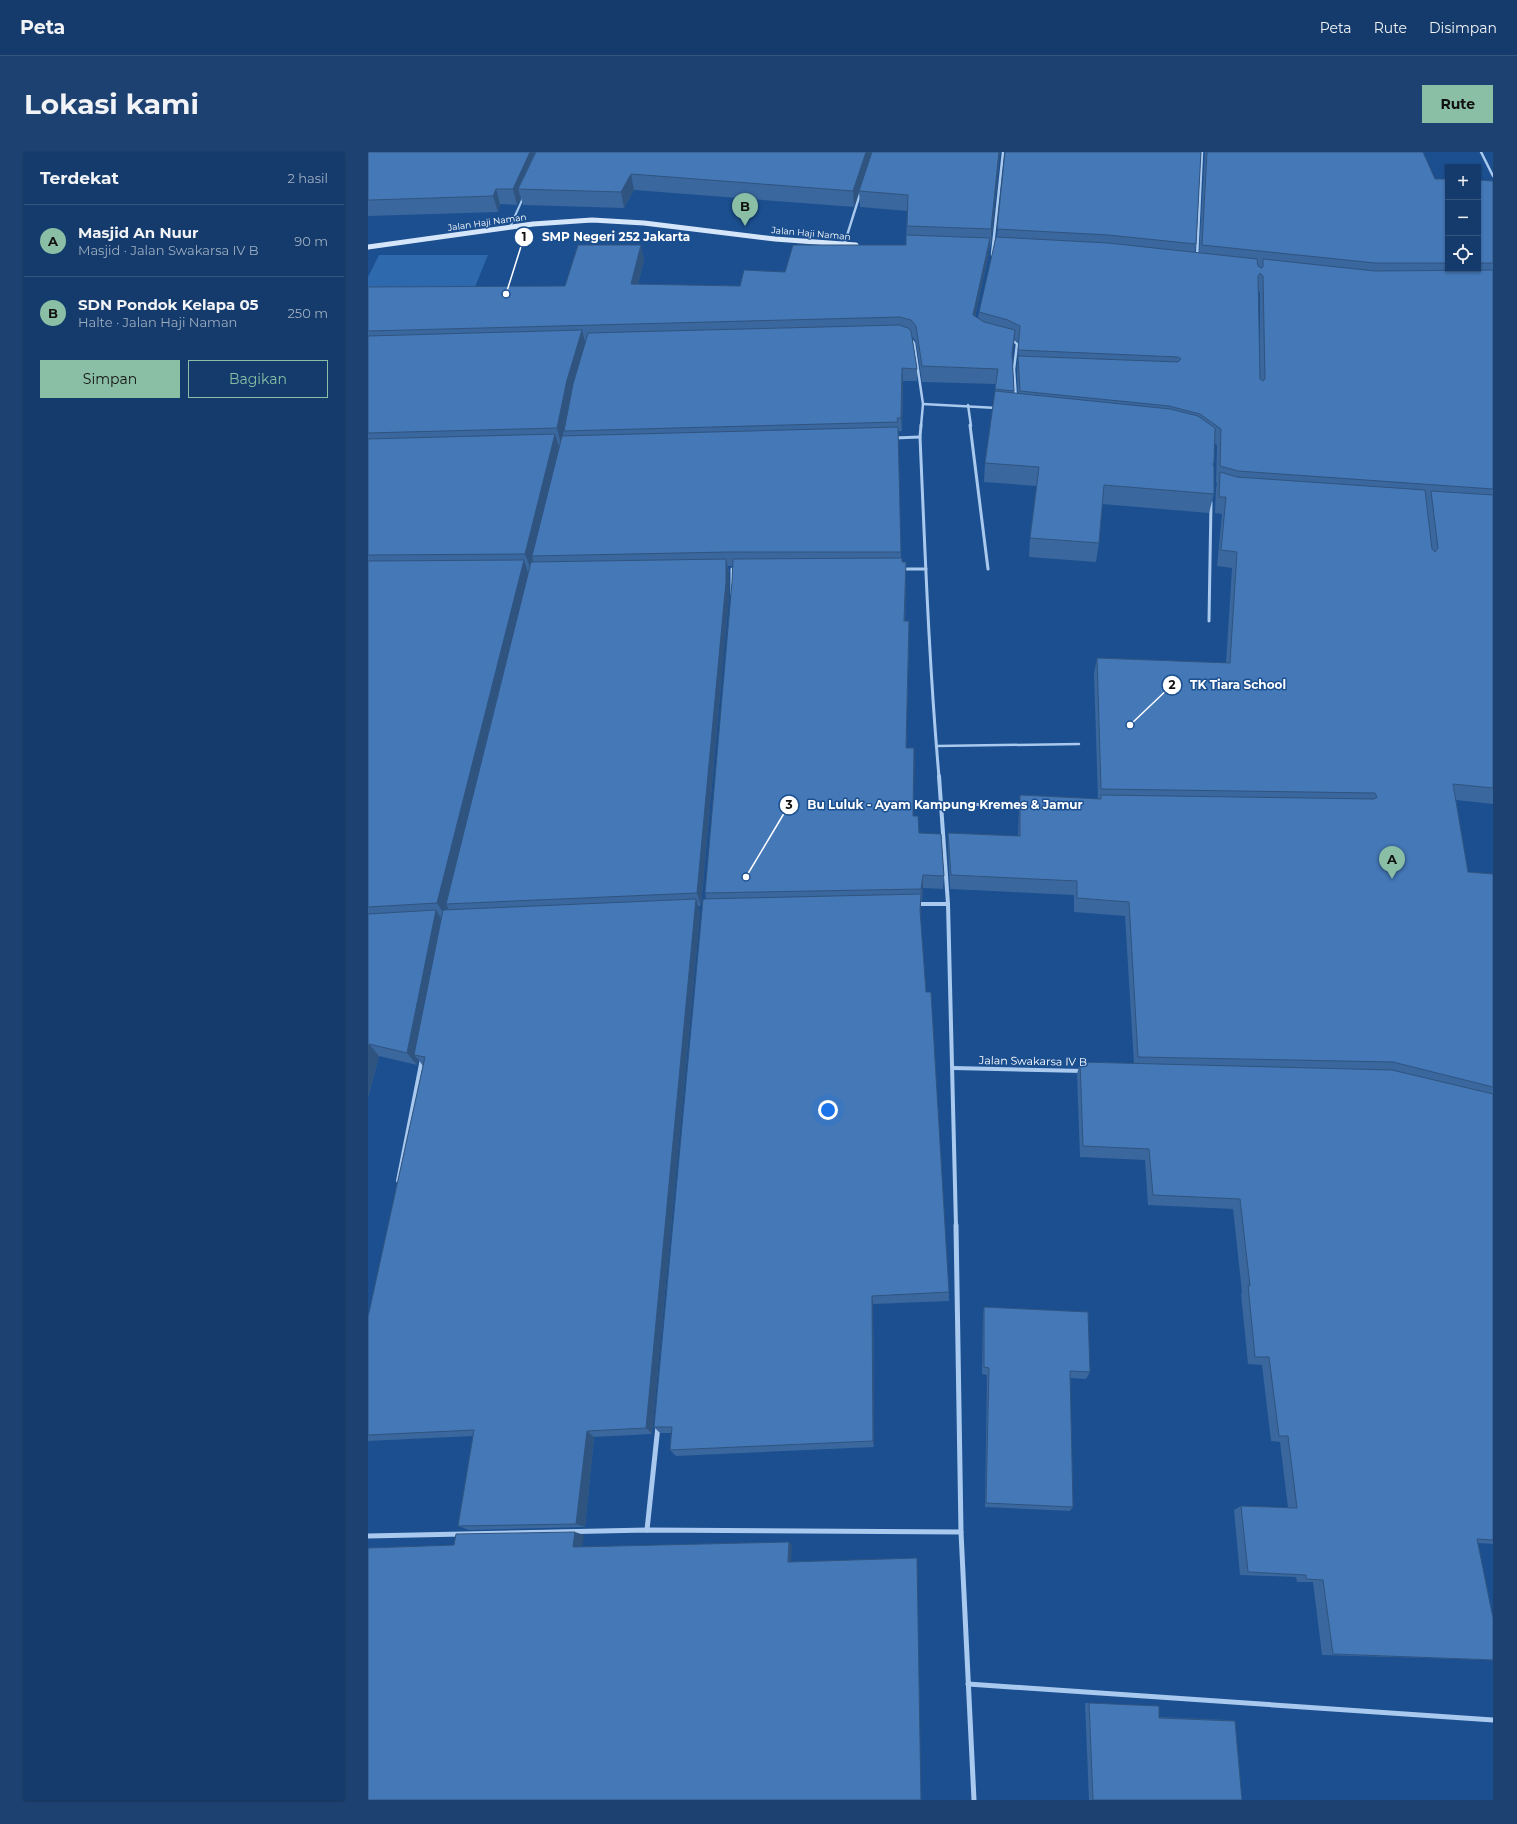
<!DOCTYPE html>
<html lang="id">
<head>
<meta charset="utf-8">
<style>
	body { margin:0; font-family:Montserrat,sans-serif; background:#1d4271; color:#f1f3f6 }
	.controls { position:absolute; right:12px; top:12px; display:grid; overflow:hidden; border-radius:0px; box-shadow:0 1px 3px #0004 }
	.controls button { width:36px; height:36px; display:grid; place-items:center; padding:0; border:0; border-bottom:1px solid #33557e; background:#143b6b; color:#f1f3f6; font:20px sans-serif }
	.you { position:absolute; left:460px; top:958px; width:14px; height:14px; margin:-10px; border:3px solid #fff; border-radius:50%; background:#1a73e8; box-shadow:0 0 0 6px #1a73e833 }
	.badge { display:grid; place-items:center; width:26px; height:26px; border-radius:50%; background:#8abfa5; color:#111; font-size:13px; font-weight:700 }
	.pin { position:absolute; translate:-50% -33px; filter:drop-shadow(0 1px 2px #0008) }
	.pin::after { content:''; position:absolute; top:21px; width:14px; height:12px; background:inherit; clip-path:polygon(0 0,100% 0,50% 100%) }
	.list { margin:0; padding:0; list-style:none }
	h2 { display:flex; justify-content:space-between; align-items:center; height:52px; margin:0; padding:0 16px; font-size:17px }
	h2 small { font-size:13px; font-weight:400; color:#9dadc1 }
	.list li { display:grid; grid-template-columns:26px 1fr auto; gap:12px; align-items:center; box-sizing:border-box; height:72px; padding:0 16px; border-top:1px solid #33557e }
	.list b { display:block; font-size:15px; white-space:nowrap }
	.list p { margin:0; font-size:13px; white-space:nowrap; color:#9dadc1 }
	.list em { font-size:13px; font-style:normal; color:#9dadc1 }
	.actions { display:flex; gap:8px; padding:12px 16px }
	.actions a { flex:1; padding:9px 0; border:1px solid #8abfa5; border-radius:0px; text-align:center; font-size:14px; color:#8abfa5 }
	.actions .main { background:#8abfa5; color:#111 }
	.icon { flex:none; width:22px; height:22px; fill:none; stroke:currentColor; stroke-width:2; stroke-linecap:round; stroke-linejoin:round }
	.map { position:relative; flex:none; width:1125px; height:1648px; overflow:hidden; border-radius:0px }
	header { display:flex; align-items:center; gap:24px; box-sizing:border-box; height:56px; padding:0 20px; background:#143b6b; border-bottom:1px solid #33557e }
	header strong { font-size:19px }
	nav { display:flex; gap:22px; margin-inline-start:auto; font-size:14px }
	.intro { display:flex; align-items:center; justify-content:space-between; box-sizing:border-box; height:96px; padding:0 24px }
	h1 { margin:0; font-size:28px }
	.button { padding:10px 18px; border-radius:0px; background:#8abfa5; color:#111; font-size:14px; font-weight:700 }
	main { display:flex; gap:24px; padding:0 24px }
	aside { flex:1; background:#143b6b; border-radius:0px; box-shadow:0 1px 3px #0004 }
	.map>svg:first-child { display:block }
	.green { fill:#2e69ad }
	.lines { fill:none; stroke-linecap:round; stroke-linejoin:round }
	.lane-far2 { stroke:#a9c9ee; stroke-width:2 }
	.lane-far1 { stroke:#a9c9ee; stroke-width:2.5 }
	.lane { stroke:#a9c9ee; stroke-width:3 }
	.street-far3 { stroke:#a9c9ee; stroke-width:2.5 }
	.street-far2 { stroke:#a9c9ee; stroke-width:3 }
	.street-far1 { stroke:#a9c9ee; stroke-width:4 }
	.street { stroke:#a9c9ee; stroke-width:5 }
	.secondary { stroke:#d6e6fa; stroke-width:5 }
	.wall { fill:#3a679d; fill-rule:evenodd }
	.shaded-wall { fill:#305480 }
	.building { fill:#4478b7; stroke:#305480; fill-rule:evenodd }
	.labels { text-anchor:middle; dominant-baseline:central; stroke-width:3; stroke-linejoin:round; paint-order:stroke }
	.far-street-label { font-size:9px; fill:#fff; stroke:#1b4f8f }
	.street-label { font-size:11px; fill:#fff; stroke:#1b4f8f }
	.leader { fill:none; stroke:#fff; stroke-width:1.5 }
	.callout-dot { fill:#fff; stroke:#1b4f8f; stroke-width:1.5 }
	.mark-label { font-size:12px; text-anchor:middle; font-weight:bold; fill:#111 }
	.callout-label { font-size:12px; text-anchor:middle; font-weight:bold; fill:#fff; stroke:#1b4f8f; stroke-width:3; stroke-linejoin:round; paint-order:stroke }
</style>
</head>
<body>
<header>
<strong>Peta</strong>
<nav><a>Peta</a><a>Rute</a><a>Disimpan</a></nav>
</header>
<div class="intro"><h1>Lokasi kami</h1><a class="button">Rute</a></div>
<main>
<aside>
<h2>Terdekat<small>2 hasil</small></h2>
<ul class="list">
<li><span class="badge">A</span><div><b>Masjid An Nuur</b><p>Masjid · Jalan Swakarsa IV B</p></div><em>90 m</em></li>
<li><span class="badge">B</span><div><b>SDN Pondok Kelapa 05</b><p>Halte · Jalan Haji Naman</p></div><em>250 m</em></li>
</ul>
<div class="actions"><a class="main">Simpan</a><a>Bagikan</a></div>
</aside>
<div class="map">
<svg width="1125" height="1648" viewBox="0 0 1125 1648">
	<rect width="100%" height="100%" fill="#1b4f8f"/>
	<path class="green" d="M11,103h109l-13,32h-107v-10z"/>
	<g class="lines">
		<path class="lane-far2" d="M142,75l13,-29"/>
		<path class="lane-far1" d="M568,594l143,-2"/>
		<path class="lane" d="M574,652l80,1"/>
		<g class="street-far3">
			<path d="M1113,0l12,24"/>
			<path d="M476,93l16,-51"/>
			<path d="M624,103l11,-103"/>
			<path d="M829,105l5,-105"/>
			<path d="M542,186l4,5 9,61 -2,22"/>
			<path d="M643,187l6,5 -3,25 2,30"/>
			<path d="M555,252l74,4"/>
			<path d="M600,253l3,21"/>
		</g>
		<g class="street-far2">
			<path d="M553,273l-1,12c5,113 9,227 19,340"/>
			<path d="M602,273l18,144"/>
			<path d="M526,286l26,-1"/>
			<path d="M364,417v25"/>
			<path d="M534,417h24"/>
			<path d="M841,469l2,-119"/>
		</g>
		<g class="street-far1">
			<path d="M571,624l9,128 8,322"/>
			<path d="M548,752h32"/>
			<path d="M585,916l130,3"/>
			<path d="M30,1029l24,-122"/>
		</g>
		<g class="street">
			<path d="M588,1073l5,307 13,268"/>
			<path d="M279,1378l11,-104"/>
			<path d="M0,1384l279,-6 314,2"/>
			<path d="M600,1532l525,36"/>
		</g>
		<path class="secondary" d="M0,95l165,-23 59,-4 52,3 131,16 81,6"/>
	</g>
	<g class="wall">
		<path d="M0,0h632l-9,93h-1l-1,8 -14,64 3,1 1,-6 18,-75 8,-85 191,92 -1,8 4,1 6,-101h218l12,27h13v90h30v-89l15,1v623l-37,-4 12,72 25,2v670l-15,-1 15,75v42l-171,-5 -9,-73h-16l-1,-5 -56,-2 -6,-65 7,-4 47,2 -8,-66 -9,-1 -9,-76 -14,-1 -7,-70 1,-2 -9,-83 -85,-4 -3,-45 -65,-3 -3,-83 3,-12 54,2 -9,-148 -51,-4v-17l-124,-6 -2,-42v-14l70,3 1,-26 1,-15 78,4 -4,-126 3,-15 129,5 6,-95 -15,-2 5,-52 -7,-1 1,-25 1,-5 -1,-1 1,-37 -2,-1 -1,22v28l-5,19 -107,-9 -3,39 -3,19 -67,-5 1,-19 7,-52 -53,-4 1,-19 11,-79 -74,-2 -6,-40 -4,-6 5,33v12h-14l-1,50h-4l3,127 1,4 4,14 -1,45h4v14l-3,113h8l-1,68 6,17 25,43 -1,13 -20,-1 -1,13h-1l-1,18 29,373v9l-76,3 1,143 -198,9 -6,-6 1,-17h-11l-6,-6 52,-528 -1,-6 27,-311 1,-16h-5l1,7v23l-28,310h-3l2,7 -48,521 -58,3 -9,90 -116,3 -11,-4 15,-90 -105,5v-124l55,-251 -5,-7 -1,6 -38,-9 -11,42v-811l197,-1 76,-41 3,16 -6,23 102,2 45,-14 121,-27 1,-34 -47,-4 -1,-15 -5,15 -220,-17 -10,18 -101,-3 -2,-7 -4,7 -17,-1 -2,8 -130,4zM890,139l2,1v87zM646,188l5,2 -2,30 1,22 -4,-1 -2,-34z"/>
		<path d="M616,1155l106,65 -4,7 -16,-1 3,129 -3,4 -85,-4 2,-132 -5,-1 1,-59z"/>
		<path d="M717,1551l74,3v11l68,3 8,1 7,79h-153z"/>
	</g>
	<g class="shaded-wall">
		<path d="M162,0h5l-17,37 3,9 -4,7 -4,-16z"/>
		<path d="M498,0h6l-18,55 -1,-16z"/>
		<path d="M631,0h1l-9,93v-16z"/>
		<path d="M263,22l3,16 -10,18 -3,-16z"/>
		<path d="M128,37l4,15 -2,8 -5,-16z"/>
		<path d="M622,86l-1,15 -17,78 1,-16z"/>
		<path d="M273,93l3,16 -10,38 -3,-15z"/>
		<path d="M214,178l4,16 -15,49 -10,49 -4,-16 10,-48z"/>
		<path d="M647,178l-1,16 -3,23 1,-16z"/>
		<path d="M534,216l1,13 -1,50 -1,-13z"/>
		<path d="M187,282l5,16 -28,106 1,4 -2,10 -6,-16z"/>
		<path d="M358,407l3,14v23l-28,310 -4,-13z"/>
		<path d="M156,408l5,16 -83,328 2,4 -2,9 -9,-14z"/>
		<path d="M538,410v14l-2,59v-14z"/>
		<path d="M541,469v14l-3,126v-13z"/>
		<path d="M546,596l1,13 -2,68v-13z"/>
		<path d="M555,723v13l-1,13 -1,-12z"/>
		<path d="M553,742v14l-1,16v-14z"/>
		<path d="M328,747l4,14 -48,521 -6,-6z"/>
		<path d="M68,758l8,14 -30,131 4,4 -1,6 -10,-12z"/>
		<path d="M1,892l10,12 -11,42v-51z"/>
		<path d="M504,1144l1,8 1,143 -1,-6z"/>
		<path d="M219,1279l7,6 -9,90 -9,-3z"/>
		<path d="M207,1380l9,3 -2,15 -9,-3z"/>
		<path d="M421,1390l3,3 -1,20 -3,-3z"/>
	</g>
	<g class="building">
		<path d="M0,0h162l-17,37h-17l-3,7 -122,4h-3z"/>
		<path d="M168,0h330l-13,39 -222,-17 -10,18 -103,-3z"/>
		<path d="M504,0h127l-8,77 -84,-3 1,-31 -49,-4z"/>
		<path d="M637,0h196l-5,92 -88,-9 -111,-6z"/>
		<path d="M839,0h216l12,27h13v84h-73l-173,-18z"/>
		<path d="M1110,28l15,1v82h-15z"/>
		<path d="M538,83l84,3 -17,77 11,7 31,8 -3,23 2,38 -19,-2 3,-20 -76,-3 -6,-40 -5,-6 -11,-3 -532,14v-44l197,-1 13,-41h63l-10,39 109,2 4,-16 41,2 8,-27h113z"/>
		<path d="M628,85l112,6 149,16 1,7 3,2 2,-1v-8l112,12 118,-1v219l-255,-18 -18,-5 1,-37 -21,-15 -31,-8 -149,-15 -2,-35 160,6 3,-3 -3,-2 -160,-7 2,-24 -12,-6 -29,-8zM892,121l3,3 2,103 -2,2 -3,-2 -2,-103z"/>
		<path d="M531,173l9,3 3,3 6,38 -15,-1 -1,50h-4l1,4 -334,9 9,-47 15,-51z"/>
		<path d="M214,178l-15,50 -10,48 -189,5v-97z"/>
		<path d="M627,239l175,18 28,7 17,12 -1,34 -1,2 1,3v27l-110,-9 -5,58 -69,-5 9,-71 -54,-4z"/>
		<path d="M530,275l3,125h-172l-197,4 30,-120z"/>
		<path d="M187,282l-30,120 -157,1v-116z"/>
		<path d="M852,320l17,5 188,13 7,59 3,3 3,-4 -7,-57 62,4v293l-40,-4 15,88 25,2v213l-100,-25 -255,-5 -9,-155 -52,-4v-17l-126,-6 -3,-42 72,3v-41l81,4v-4l273,4 3,-2 -2,-4 -274,-4 -4,-131 133,5 7,-111 -16,-2 5,-53h-7z"/>
		<path d="M534,406v4h4l-2,59h5l-3,127h8l-1,68h5l1,17 22,1 3,42 -21,-1 -2,14 -216,4 27,-311 1,-23z"/>
		<path d="M358,407v23l-29,311 -251,11 85,-342z"/>
		<path d="M156,408l-87,343 -69,4v-346z"/>
		<path d="M553,742l-1,16 6,82h5l18,300 -77,4 1,145 -203,9 2,-23h-18l49,-528z"/>
		<path d="M328,747l-50,529 -59,3 -11,93 -118,2 16,-96 -106,5v-118l57,-260 -11,-2 29,-145z"/>
		<path d="M68,758l-29,143 -38,-9 -1,3v-133z"/>
		<path d="M712,910l312,8 101,24v446l-16,-1 16,79v42l-160,-6 -10,-74 -17,-1v-4l-58,-3 -7,-66 56,2 -9,-72h-9l-10,-79h-14l-7,-72 2,1 -10,-87 -87,-4 -4,-46 -66,-3z"/>
		<path d="M616,1155l104,5 2,60 -20,-1 3,136 -87,-4 3,-135 -5,-1z"/>
		<path d="M207,1380l-2,15 216,-5 -1,20 129,-4 4,242h-553v-252l86,-3 2,-11z"/>
		<path d="M721,1551l70,3v12l76,3 7,79h-149z"/>
	</g>
	<g class="labels">
		<g class="far-street-label">
			<text transform="translate(119 70) rotate(-8)">Jalan Haji Naman</text>
			<text transform="translate(443 81) rotate(5)">Jalan Haji Naman</text>
		</g>
		<g class="street-label">
			<text transform="translate(665 909) rotate(1)">Jalan Swakarsa IV B</text>
		</g>
	</g>
	<path class="leader" d="M138 142L156 85M762 573L804 533M378 725L421 653"/>
	<g class="callout-dot">
		<circle cx="138" cy="142" r="4"/>
		<circle cx="762" cy="573" r="4"/>
		<circle cx="378" cy="725" r="4"/>
		<circle cx="156" cy="85" r="10"/>
		<circle cx="804" cy="533" r="10"/>
		<circle cx="421" cy="653" r="10"/>
	</g>
	<g class="mark-label">
		<text x="156" y="89">1</text>
		<text x="804" y="537">2</text>
		<text x="421" y="657">3</text>
	</g>
	<g class="callout-label">
		<text x="248" y="89">SMP Negeri 252 Jakarta</text>
		<text x="870" y="537">TK Tiara School</text>
		<text x="577" y="657">Bu Luluk - Ayam Kampung Kremes &amp; Jamur</text>
	</g>
</svg>
<div class="controls">
<button>+</button>
<button>−</button>
<button><svg class="icon" aria-label="locate" viewBox="0 0 24 24"><circle cx="12" cy="12" r="6"/><path d="M12 2v4M12 18v4M2 12h4M18 12h4"/></svg></button>
</div>
<div class="you"></div>
<div class="pin badge" style="left:1024px;top:727px">A</div>
<div class="pin badge" style="left:377px;top:74px">B</div>
</div>
</main>
</body>
</html>
